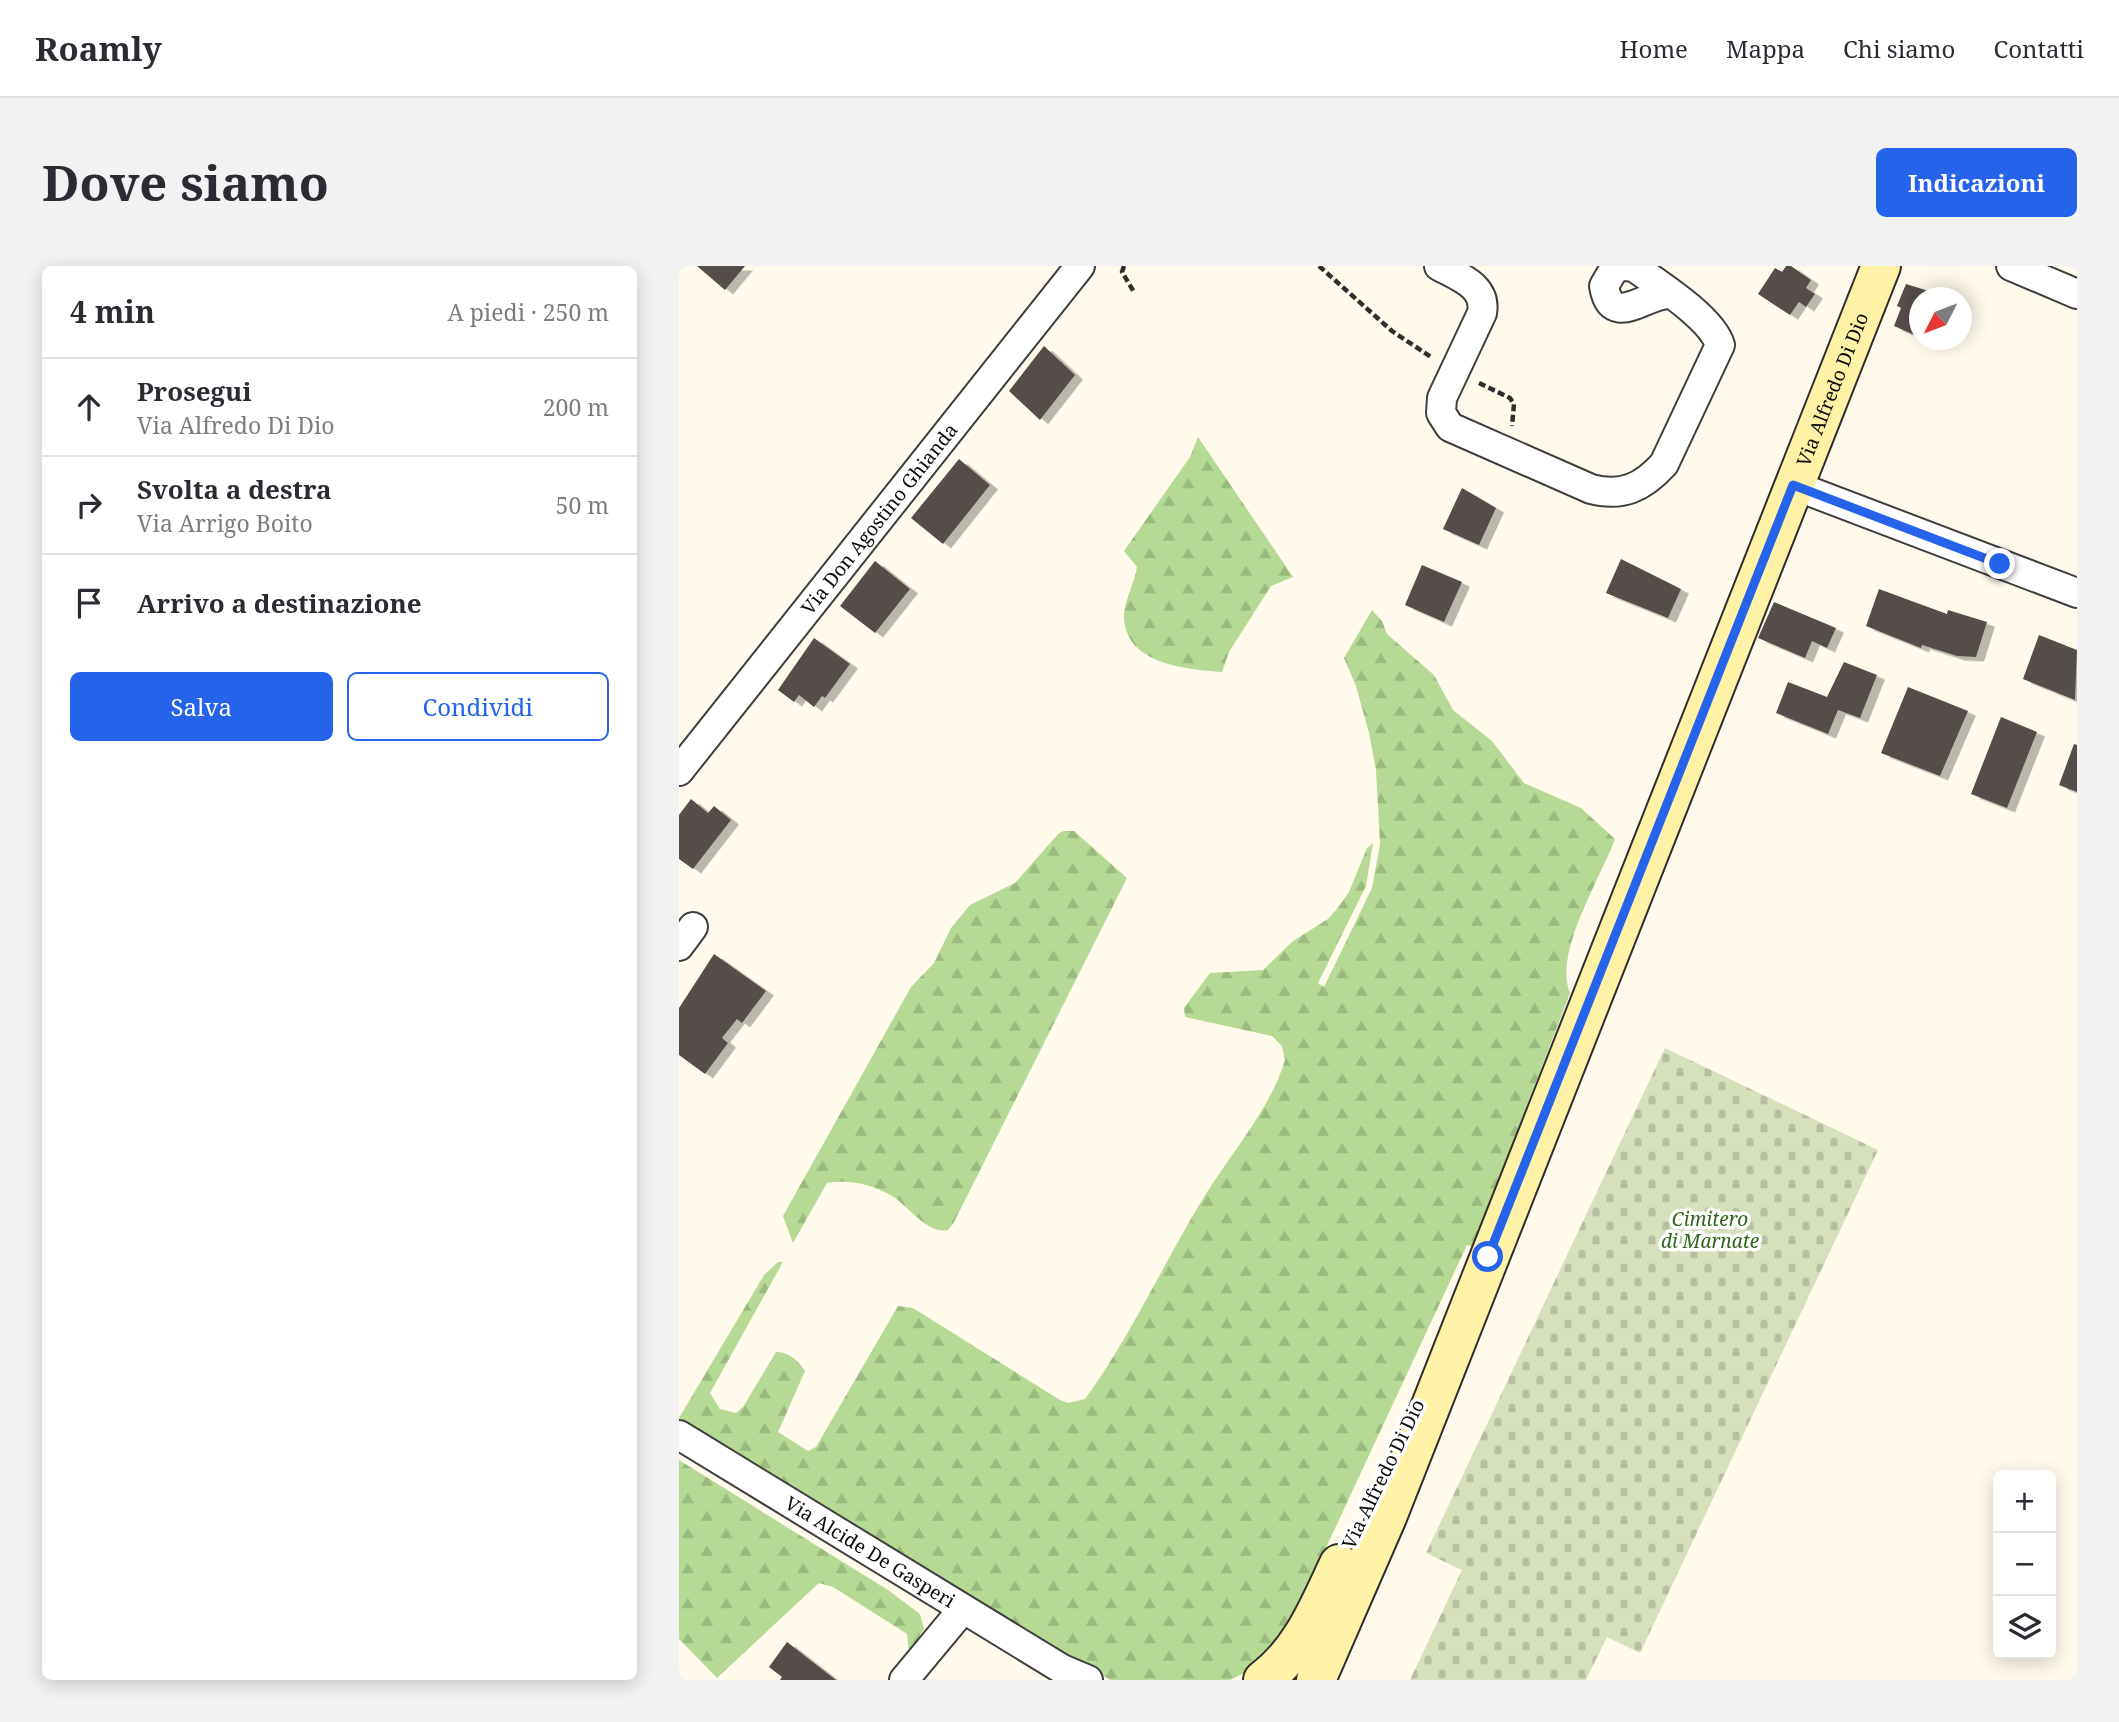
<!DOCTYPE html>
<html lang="it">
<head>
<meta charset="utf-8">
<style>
	body { margin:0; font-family:"Noto Serif",serif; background:#f2f2f3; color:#2b2b33 }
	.controls { position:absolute; right:21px; bottom:21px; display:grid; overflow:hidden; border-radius:10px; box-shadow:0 4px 18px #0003 }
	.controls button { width:63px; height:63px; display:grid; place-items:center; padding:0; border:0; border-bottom:2px solid #e1e1e2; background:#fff; color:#2b2b33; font:35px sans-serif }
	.compass { position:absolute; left:1230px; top:21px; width:63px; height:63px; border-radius:50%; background:#fff; box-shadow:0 4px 18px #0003; rotate:228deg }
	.stop { position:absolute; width:21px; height:21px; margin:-16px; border:5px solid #2563eb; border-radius:50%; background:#fff }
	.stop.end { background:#2563eb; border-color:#fff; box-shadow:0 2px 7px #0008 }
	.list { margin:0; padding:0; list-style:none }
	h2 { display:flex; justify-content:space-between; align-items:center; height:91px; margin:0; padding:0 28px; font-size:30px }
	h2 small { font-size:23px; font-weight:400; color:#7c7c81 }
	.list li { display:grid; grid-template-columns:46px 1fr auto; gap:21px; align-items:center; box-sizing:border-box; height:98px; padding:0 28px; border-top:2px solid #e1e1e2 }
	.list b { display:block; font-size:26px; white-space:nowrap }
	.list p { margin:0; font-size:23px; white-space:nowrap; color:#7c7c81 }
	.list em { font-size:23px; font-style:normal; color:#7c7c81 }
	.actions { display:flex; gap:14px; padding:21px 28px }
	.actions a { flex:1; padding:16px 0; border:2px solid #2563eb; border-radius:10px; text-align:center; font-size:24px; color:#2563eb }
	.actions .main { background:#2563eb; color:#fff }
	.icon { flex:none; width:38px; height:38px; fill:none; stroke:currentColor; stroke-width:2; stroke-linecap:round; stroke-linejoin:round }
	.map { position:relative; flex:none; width:1398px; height:1414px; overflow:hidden; border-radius:10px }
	header { display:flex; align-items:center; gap:42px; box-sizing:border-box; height:98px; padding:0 35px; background:#fff; border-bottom:2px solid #e1e1e2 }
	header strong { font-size:33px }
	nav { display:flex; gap:38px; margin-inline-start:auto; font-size:24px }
	.intro { display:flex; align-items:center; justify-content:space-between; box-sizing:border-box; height:168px; padding:0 42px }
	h1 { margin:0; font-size:49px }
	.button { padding:18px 32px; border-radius:10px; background:#2563eb; color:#fff; font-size:24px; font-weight:700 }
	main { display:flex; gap:42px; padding:0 42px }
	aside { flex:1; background:#fff; border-radius:10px; box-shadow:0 4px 18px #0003 }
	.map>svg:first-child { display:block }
	.forest { fill:url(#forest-firs) }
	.cemetery { fill:url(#cemetery-stones) }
	.building { fill:#554d49; filter:url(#shadow) }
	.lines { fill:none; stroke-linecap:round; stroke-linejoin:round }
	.street-casing { stroke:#3f3f3f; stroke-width:32 }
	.secondary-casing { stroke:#2e2e2e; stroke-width:42 }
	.path { stroke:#2e2e2e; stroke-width:4.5; stroke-dasharray:7 3.5; stroke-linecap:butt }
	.street { stroke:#fff; stroke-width:28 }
	.secondary { stroke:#fff2a7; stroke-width:38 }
	.route { stroke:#2563eb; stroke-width:9 }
	.labels { text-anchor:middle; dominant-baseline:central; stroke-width:7; stroke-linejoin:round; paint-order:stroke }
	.street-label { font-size:19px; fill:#0c0c0c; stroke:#fff }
	.park-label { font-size:19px; font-style:italic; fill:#2e651c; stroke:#fff }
</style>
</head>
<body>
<header>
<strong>Roamly</strong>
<nav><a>Home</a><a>Mappa</a><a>Chi siamo</a><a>Contatti</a></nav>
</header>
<div class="intro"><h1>Dove siamo</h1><a class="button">Indicazioni</a></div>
<main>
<aside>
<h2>4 min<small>A piedi · 250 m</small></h2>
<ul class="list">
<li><svg class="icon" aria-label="ahead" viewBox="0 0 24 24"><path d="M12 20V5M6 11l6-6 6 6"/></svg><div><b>Prosegui</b><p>Via Alfredo Di Dio</p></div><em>200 m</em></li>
<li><svg class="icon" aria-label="right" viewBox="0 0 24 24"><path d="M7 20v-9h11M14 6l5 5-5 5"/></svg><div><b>Svolta a destra</b><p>Via Arrigo Boito</p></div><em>50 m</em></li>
<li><svg class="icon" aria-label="arrive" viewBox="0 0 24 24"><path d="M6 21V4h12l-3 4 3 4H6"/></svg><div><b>Arrivo a destinazione</b></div></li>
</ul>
<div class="actions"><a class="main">Salva</a><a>Condividi</a></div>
</aside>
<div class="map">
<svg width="1398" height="1414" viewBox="0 0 1398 1414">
	<defs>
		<pattern id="forest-firs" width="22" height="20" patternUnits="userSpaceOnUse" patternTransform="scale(1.75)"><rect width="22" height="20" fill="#b6da94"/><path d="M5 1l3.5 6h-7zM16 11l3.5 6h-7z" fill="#9bba7e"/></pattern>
		<pattern id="cemetery-stones" width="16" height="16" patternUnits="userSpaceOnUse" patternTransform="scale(1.75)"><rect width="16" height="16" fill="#d6e0bd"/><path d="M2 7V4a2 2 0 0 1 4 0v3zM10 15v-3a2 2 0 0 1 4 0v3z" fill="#b6bfa1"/></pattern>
		<filter id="shadow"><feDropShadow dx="8" dy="4.5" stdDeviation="0" flood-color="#0004"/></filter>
	</defs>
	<rect width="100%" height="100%" fill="#fffaec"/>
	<g class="forest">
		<path d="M519,171l95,140 -22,9 -42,66 -7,20c-35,-3 -99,-7 -98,-58 1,-15 11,-32 13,-47l-13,-16 66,-94z"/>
		<path d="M693,344l10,11 5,13 47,41 19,35 39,31 32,42 57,25 34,31c-15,40 -62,115 -45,154l-97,254 -6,-2 -163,350 -31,55 -21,19 -22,11h-120l-431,-262 85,-143 14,-13h5l-73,131 10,16 16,4 7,-6 33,-55c12,-1 23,9 29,19l-27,61 30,19 8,-4 82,-141 15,2 147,92 8,3 17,-4c46,-63 78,-135 119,-202 26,-42 67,-89 81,-137l-3,-14 -10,-10 -87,-19 -1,-9 26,-35 53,-3 30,-29 35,-22 9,-10 12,-17 18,-44 6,-5 -7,43 -48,97 6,4 48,-99 8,-44 -4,-74 -7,-37 -13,-47 -12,-28z"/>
		<path d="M385,565h10l53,47 -174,346 -5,6c-20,5 -41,-25 -56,-34 -19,-12 -45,-17 -65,-13l-34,60 -10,-27 128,-229 23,-24 17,-35 19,-23 45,-22 44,-50z"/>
		<path d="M0,1194l209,130 32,24 4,15 -15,24 -2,-19 -74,-47 -14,-4 -102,95 -38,-39z"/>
	</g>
	<path class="cemetery" d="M986,782l213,102 -238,503 -33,-16 -21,43h-176l52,-110 -36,-17z"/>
	<g class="building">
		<path d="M18,0h48l-20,24z"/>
		<path d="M1107,0h5l20,14 -5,8 9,6 -9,13 -7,-5 -9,13 -32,-21 17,-26 7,4z"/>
		<path d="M1227,18l42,13 -29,1v39l-25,-11 7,-18 -4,-2z"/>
		<path d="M365,80l31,29 -35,45 -31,-29z"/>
		<path d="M280,193l31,26 -47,59 -32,-26z"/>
		<path d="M783,222l34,20 -17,37 -36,-16z"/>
		<path d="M942,293l60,30 -13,29 -62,-25z"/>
		<path d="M196,295l35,28 -35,44 -35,-27z"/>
		<path d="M743,299l40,17 -18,40 -39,-17z"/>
		<path d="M1200,323l68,25 1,-4 39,12 -11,35 -19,-1 -35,-11 -1,3 -55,-22z"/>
		<path d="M1095,336l62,26 -9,20 -15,-7 -7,17 -47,-20z"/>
		<path d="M1360,369l38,15 -2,50 -52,-21z"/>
		<path d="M135,372l36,26 -25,34 -3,-2 -8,11 -15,-12 -5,7 -16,-12z"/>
		<path d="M1165,396l33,13 -17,43 -22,-8 -10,24 -52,-21 12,-31 39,15z"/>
		<path d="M1229,421l60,24 -28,65 -59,-23z"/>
		<path d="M1322,451l36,15 -30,76 -36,-14z"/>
		<path d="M1395,478l3,1v47l-18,-7z"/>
		<path d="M12,533l17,14 6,-7 17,14 -38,49 -14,-10v-44z"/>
		<path d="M35,688l52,37 -24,32 -5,-4 -15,19 6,5 -23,31 -26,-19v-47z"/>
		<path d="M108,1376l49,38h-56l2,-3 -13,-10z"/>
	</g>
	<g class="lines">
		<g class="street-casing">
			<g id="street">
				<path d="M760,0c20,11 48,20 43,47l-40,85 -1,15 9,14 141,62c31,8 51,-1 73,-25l56,-119c-8,-27 -62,-61 -86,-78l-8,-1"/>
				<path d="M944,0l-9,3 -10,17c7,43 40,9 64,8"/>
				<path d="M1332,0l66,28"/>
				<path d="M1114,219l284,108"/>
				<path id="s1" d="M0,505l401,-505"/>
				<path d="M0,680l14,-19"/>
				<path id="s2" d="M0,1169l383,234 26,11"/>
				<path d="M225,1414l59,-71"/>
			</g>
		</g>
		<g class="secondary-casing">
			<g id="secondary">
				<path d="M584,1414c39,-29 56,-74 76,-116"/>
				<path id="s3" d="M637,1414l71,-163 494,-1251"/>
			</g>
		</g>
		<g class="path">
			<path d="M445,0l-2,6 12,20"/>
			<path d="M640,0l73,65 39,26"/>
			<path d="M800,117l31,15 4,6 -2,22"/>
		</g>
		<use href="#street" class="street"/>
		<use href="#secondary" class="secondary"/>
	</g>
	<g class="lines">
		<path class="route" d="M809,991l305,-772 207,79"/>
	</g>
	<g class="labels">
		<g class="street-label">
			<text stroke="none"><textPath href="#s3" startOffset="1390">Via Alfredo Di Dio</textPath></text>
			<text stroke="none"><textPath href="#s1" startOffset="322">Via Don Agostino Ghianda</textPath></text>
			<text transform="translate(704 1208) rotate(-64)">Via Alfredo Di Dio</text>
			<text stroke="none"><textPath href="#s2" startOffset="224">Via Alcide De Gasperi</textPath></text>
		</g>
		<g class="park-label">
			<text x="1031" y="953">Cimitero<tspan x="1031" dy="22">di Marnate</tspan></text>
		</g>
	</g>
</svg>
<div class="controls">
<button>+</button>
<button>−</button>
<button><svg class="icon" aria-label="layers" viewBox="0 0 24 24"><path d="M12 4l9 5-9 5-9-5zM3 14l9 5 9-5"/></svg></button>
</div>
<svg class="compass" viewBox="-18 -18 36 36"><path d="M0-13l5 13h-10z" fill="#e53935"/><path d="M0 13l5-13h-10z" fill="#7c7c81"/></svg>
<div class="stop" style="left:809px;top:991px"></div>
<div class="stop end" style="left:1321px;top:298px"></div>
</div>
</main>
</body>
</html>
